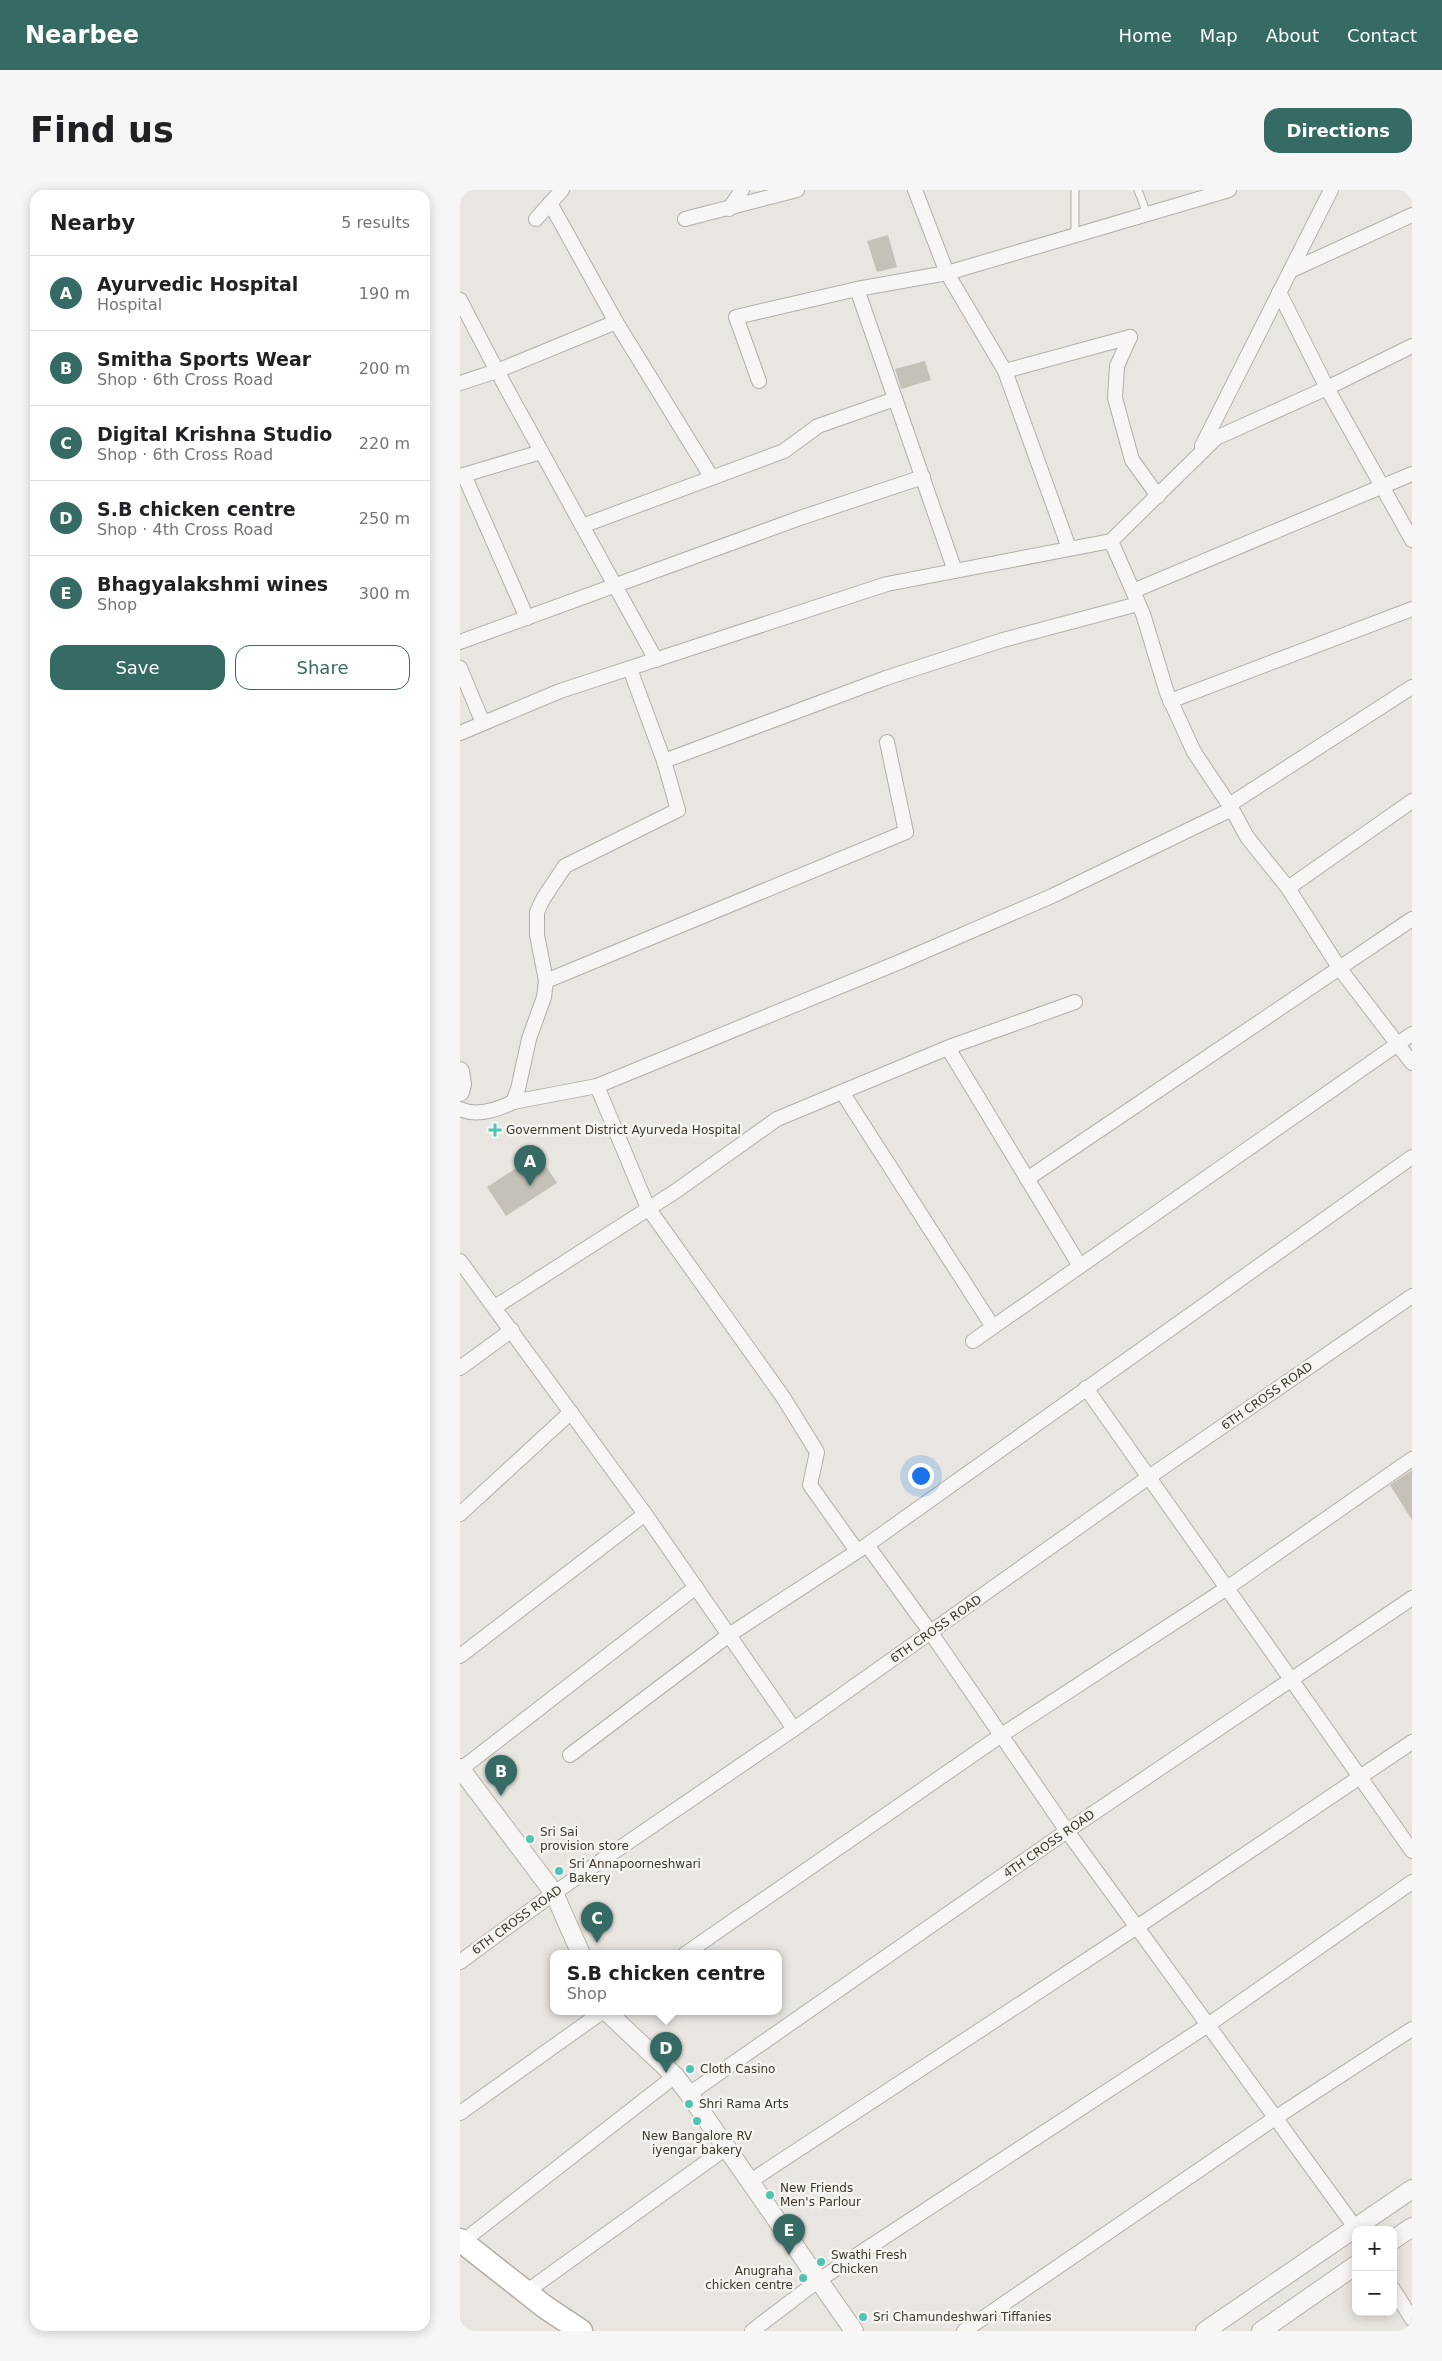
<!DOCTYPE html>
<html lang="en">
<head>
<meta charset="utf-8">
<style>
	body { margin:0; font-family:"DejaVu Sans",sans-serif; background:#f6f6f6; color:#202124 }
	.controls { position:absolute; right:15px; bottom:15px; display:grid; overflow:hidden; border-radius:10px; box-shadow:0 2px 12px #0003 }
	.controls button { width:45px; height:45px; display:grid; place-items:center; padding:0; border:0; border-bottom:1px solid #e0e0e0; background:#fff; color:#202124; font:25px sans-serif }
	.you { position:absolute; left:460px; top:1285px; width:18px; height:18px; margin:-12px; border:4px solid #fff; border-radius:50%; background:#1a73e8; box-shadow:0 0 0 8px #1a73e833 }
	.badge { display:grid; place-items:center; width:32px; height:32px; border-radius:50%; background:#366a64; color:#fff; font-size:16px; font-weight:700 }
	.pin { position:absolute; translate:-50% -41px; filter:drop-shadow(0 1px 2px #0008) }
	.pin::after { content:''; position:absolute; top:26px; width:18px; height:15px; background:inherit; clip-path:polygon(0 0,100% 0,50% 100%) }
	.popup { position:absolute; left:90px; top:1760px; width:232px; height:65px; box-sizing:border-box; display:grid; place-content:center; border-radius:10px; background:#fff; filter:drop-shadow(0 1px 4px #0005); font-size:16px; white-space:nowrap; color:#757577 }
	.popup b { font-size:19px; color:#202124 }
	.popup::after { content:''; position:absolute; left:50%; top:100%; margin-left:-10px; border:10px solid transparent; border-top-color:#fff }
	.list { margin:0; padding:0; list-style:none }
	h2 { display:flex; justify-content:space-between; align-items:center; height:65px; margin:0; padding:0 20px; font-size:21px }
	h2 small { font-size:16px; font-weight:400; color:#757577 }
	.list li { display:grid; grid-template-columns:32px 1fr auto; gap:15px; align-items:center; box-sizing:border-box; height:75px; padding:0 20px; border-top:1px solid #e0e0e0 }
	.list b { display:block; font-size:19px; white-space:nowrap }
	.list p { margin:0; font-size:16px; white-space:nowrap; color:#757577 }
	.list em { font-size:16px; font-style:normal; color:#757577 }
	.actions { display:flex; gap:10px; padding:15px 20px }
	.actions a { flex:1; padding:11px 0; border:1px solid #366a64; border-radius:15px; text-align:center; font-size:18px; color:#366a64 }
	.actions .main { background:#366a64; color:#fff }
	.map { position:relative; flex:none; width:952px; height:2141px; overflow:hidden; border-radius:15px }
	header { display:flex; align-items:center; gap:30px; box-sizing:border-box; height:70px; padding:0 25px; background:#366a64; color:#fff }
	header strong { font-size:24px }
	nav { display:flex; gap:28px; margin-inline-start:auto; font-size:18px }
	.intro { display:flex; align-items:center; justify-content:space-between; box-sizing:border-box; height:120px; padding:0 30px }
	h1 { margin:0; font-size:35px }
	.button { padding:12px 22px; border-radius:15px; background:#366a64; color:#fff; font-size:18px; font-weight:700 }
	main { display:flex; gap:30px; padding:0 30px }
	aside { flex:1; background:#fff; border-radius:15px; box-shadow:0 2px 12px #0003 }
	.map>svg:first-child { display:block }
	.building { fill:#c5c1b9 }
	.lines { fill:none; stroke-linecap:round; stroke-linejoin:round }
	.service-casing { stroke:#b3aea7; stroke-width:9 }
	.minor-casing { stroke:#b3aea7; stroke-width:16 }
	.tertiary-casing { stroke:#b3aea7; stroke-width:20 }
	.primary-casing { stroke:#b4aca1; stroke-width:25 }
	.service { stroke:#f7f6f4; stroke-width:7 }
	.minor { stroke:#f7f6f4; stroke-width:14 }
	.tertiary { stroke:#f7f6f4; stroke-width:18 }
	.primary { stroke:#fff; stroke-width:22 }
	.poi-dot { fill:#50c4b3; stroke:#f6f4f1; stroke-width:2 }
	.labels { text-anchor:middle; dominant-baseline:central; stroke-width:5; stroke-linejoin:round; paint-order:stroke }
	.poi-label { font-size:12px; fill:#3f382b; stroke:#f6f4f1; text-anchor:start }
	.street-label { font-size:12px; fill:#3f382b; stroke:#f6f4f1 }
</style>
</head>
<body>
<header>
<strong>Nearbee</strong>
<nav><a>Home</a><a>Map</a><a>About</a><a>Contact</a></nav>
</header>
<div class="intro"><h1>Find us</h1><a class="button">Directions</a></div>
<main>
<aside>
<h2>Nearby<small>5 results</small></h2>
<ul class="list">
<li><span class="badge">A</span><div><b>Ayurvedic Hospital</b><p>Hospital</p></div><em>190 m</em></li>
<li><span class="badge">B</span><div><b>Smitha Sports Wear</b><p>Shop · 6th Cross Road</p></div><em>200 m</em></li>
<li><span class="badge">C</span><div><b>Digital Krishna Studio</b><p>Shop · 6th Cross Road</p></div><em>220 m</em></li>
<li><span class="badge">D</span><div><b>S.B chicken centre</b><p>Shop · 4th Cross Road</p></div><em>250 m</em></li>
<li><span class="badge">E</span><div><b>Bhagyalakshmi wines</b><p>Shop</p></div><em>300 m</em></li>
</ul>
<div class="actions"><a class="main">Save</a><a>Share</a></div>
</aside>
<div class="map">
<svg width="952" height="2141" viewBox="0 0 952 2141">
	<rect width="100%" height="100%" fill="#e9e6e1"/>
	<g class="building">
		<path d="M428,45l9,32 -20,5 -10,-31z"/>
		<path d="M465,171l6,19 -30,9 -6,-20z"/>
		<path d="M78,964l19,29 -51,33 -19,-29z"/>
		<path d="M952,1280v50l-22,-35z"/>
	</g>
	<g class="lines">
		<g class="service-casing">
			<g id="service">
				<path d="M615,0v45"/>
				<path d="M678,0l9,24"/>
			</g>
		</g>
		<g class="minor-casing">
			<g id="minor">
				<path d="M455,0l32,83 58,98 64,177"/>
				<path d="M90,13l66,119 96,156"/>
				<path d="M269,19l13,-19"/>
				<path d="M76,29l26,-29"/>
				<path d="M225,29l112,-29"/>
				<path d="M830,81l122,-56"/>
				<path d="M397,99l98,282"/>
				<path d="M819,102l48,96 85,152"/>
				<path d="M0,110l37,71 159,289"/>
				<path d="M670,147l-13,29 -2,32 17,62 26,36"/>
				<path d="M545,181l125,-34"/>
				<path d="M299,191l-23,-64 121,-28 90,-16 282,-83"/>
				<path d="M0,193l37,-12 119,-49"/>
				<path d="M742,256l129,-256"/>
				<path d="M4,285l63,143"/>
				<path d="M0,286l81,-24"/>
				<path d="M122,336l202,-75 34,-25 77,-27"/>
				<path d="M651,351l105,-103 111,-50 85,-42"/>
				<path d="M673,401l279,-117"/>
				<path d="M0,452l340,-124 123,-41"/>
				<path d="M0,478l23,55"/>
				<path d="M710,511l242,-92"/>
				<path d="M0,543l100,-42 327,-107 224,-43 32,73 24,79 27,59 38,57 15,28 41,51 52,81 72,94"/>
				<path d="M204,571l222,-83 117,-38 135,-36"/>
				<path d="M769,615l183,-118"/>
				<path d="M828,698l124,-87"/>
				<path d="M86,791l360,-149 -19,-90"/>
				<path d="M488,858l132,218"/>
				<path d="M137,896l51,122 135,189 34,55 -7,33 47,66"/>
				<path d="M382,902l151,235"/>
				<path d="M53,912l84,-16 305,-125 150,-65 180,-87"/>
				<path d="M0,919c17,8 37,1 53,-7l5,-13 11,-50 15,-42 2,-16 -9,-46v-23l6,-13 22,-33 113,-56 -14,-49 -34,-92"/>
				<path d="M567,989l385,-260"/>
				<path d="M0,1071l185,253 149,215"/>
				<path d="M35,1117l181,-116 101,-72 175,-73 123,-44"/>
				<path d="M513,1151l439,-307"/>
				<path d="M0,1178l52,-38"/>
				<path d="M626,1198l326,463"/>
				<path d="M0,1324l111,-102"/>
				<path d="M407,1355l545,-388"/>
				<path d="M0,1466l185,-142"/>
				<path d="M110,1565l159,-120 138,-90 64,88 136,198 290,399"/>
				<path d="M1,1579l235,-182"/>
				<path d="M225,1764l315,-218 227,-148 185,-129"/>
				<path d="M0,1772l94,-69 240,-164 355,-252 263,-181"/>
				<path d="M229,1904l378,-263 345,-233"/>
				<path d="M0,1923l142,-101"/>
				<path d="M289,1992l388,-255 275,-185"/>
				<path d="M2,2052l213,-166"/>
				<path d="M933,2099l19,30"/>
				<path d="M66,2102l200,-144"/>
				<path d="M292,2141l67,-51 389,-255 204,-143"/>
				<path d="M504,2141l311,-213 137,-89"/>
			</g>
		</g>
		<g class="tertiary-casing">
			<g id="tertiary">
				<path d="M0,881l2,13 -2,8"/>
				<path d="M0,1578l94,125 27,61"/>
				<path d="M147,1822l68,64 14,18 165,237"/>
				<path d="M933,2050l19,-13"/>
				<path d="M745,2141l207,-142"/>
				<path d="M801,2141l95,-66"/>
			</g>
		</g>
		<g class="primary-casing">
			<path id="primary" d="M0,2050l85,67 36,24"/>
		</g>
		<use href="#service" class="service"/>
		<use href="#minor" class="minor"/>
		<use href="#tertiary" class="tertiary"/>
		<use href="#primary" class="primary"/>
	</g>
	<g class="poi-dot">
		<path d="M32.5 932.5h5v5h5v5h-5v5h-5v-5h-5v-5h5z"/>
		<circle cx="70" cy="1649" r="5"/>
		<circle cx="99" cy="1681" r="5"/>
		<circle cx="230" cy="1879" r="5"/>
		<circle cx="229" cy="1914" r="5"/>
		<circle cx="237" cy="1931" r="5"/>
		<circle cx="310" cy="2005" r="5"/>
		<circle cx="361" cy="2072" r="5"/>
		<circle cx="343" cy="2088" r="5"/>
		<circle cx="403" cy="2127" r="5"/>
	</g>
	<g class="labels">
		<g class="poi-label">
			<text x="46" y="940">Government District Ayurveda Hospital</text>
			<text x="80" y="1642">Sri Sai<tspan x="80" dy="14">provision store</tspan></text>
			<text x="109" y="1674">Sri Annapoorneshwari<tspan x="109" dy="14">Bakery</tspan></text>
			<text x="240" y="1879">Cloth Casino</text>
			<text x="239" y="1914">Shri Rama Arts</text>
			<text x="237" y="1946" text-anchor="middle">New Bangalore RV<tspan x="237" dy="14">iyengar bakery</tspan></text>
			<text x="320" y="1998">New Friends<tspan x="320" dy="14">Men's Parlour</tspan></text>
			<text x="371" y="2065">Swathi Fresh<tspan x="371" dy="14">Chicken</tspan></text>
			<text x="333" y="2081" text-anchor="end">Anugraha<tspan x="333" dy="14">chicken centre</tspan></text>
			<text x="413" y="2127">Sri Chamundeshwari Tiffanies</text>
		</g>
		<g class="street-label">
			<text transform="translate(807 1206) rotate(-35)">6TH CROSS ROAD</text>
			<text transform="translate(476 1439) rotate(-35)">6TH CROSS ROAD</text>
			<text transform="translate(589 1654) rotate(-35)">4TH CROSS ROAD</text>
			<text transform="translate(57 1730) rotate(-36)">6TH CROSS ROAD</text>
		</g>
	</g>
</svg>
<div class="controls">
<button>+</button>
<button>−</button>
</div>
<div class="you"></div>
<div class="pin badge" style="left:70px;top:996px">A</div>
<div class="pin badge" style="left:41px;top:1606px">B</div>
<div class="pin badge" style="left:137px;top:1753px">C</div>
<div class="pin badge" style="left:206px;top:1883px">D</div>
<div class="popup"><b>S.B chicken centre</b>Shop</div>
<div class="pin badge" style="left:329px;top:2065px">E</div>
</div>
</main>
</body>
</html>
